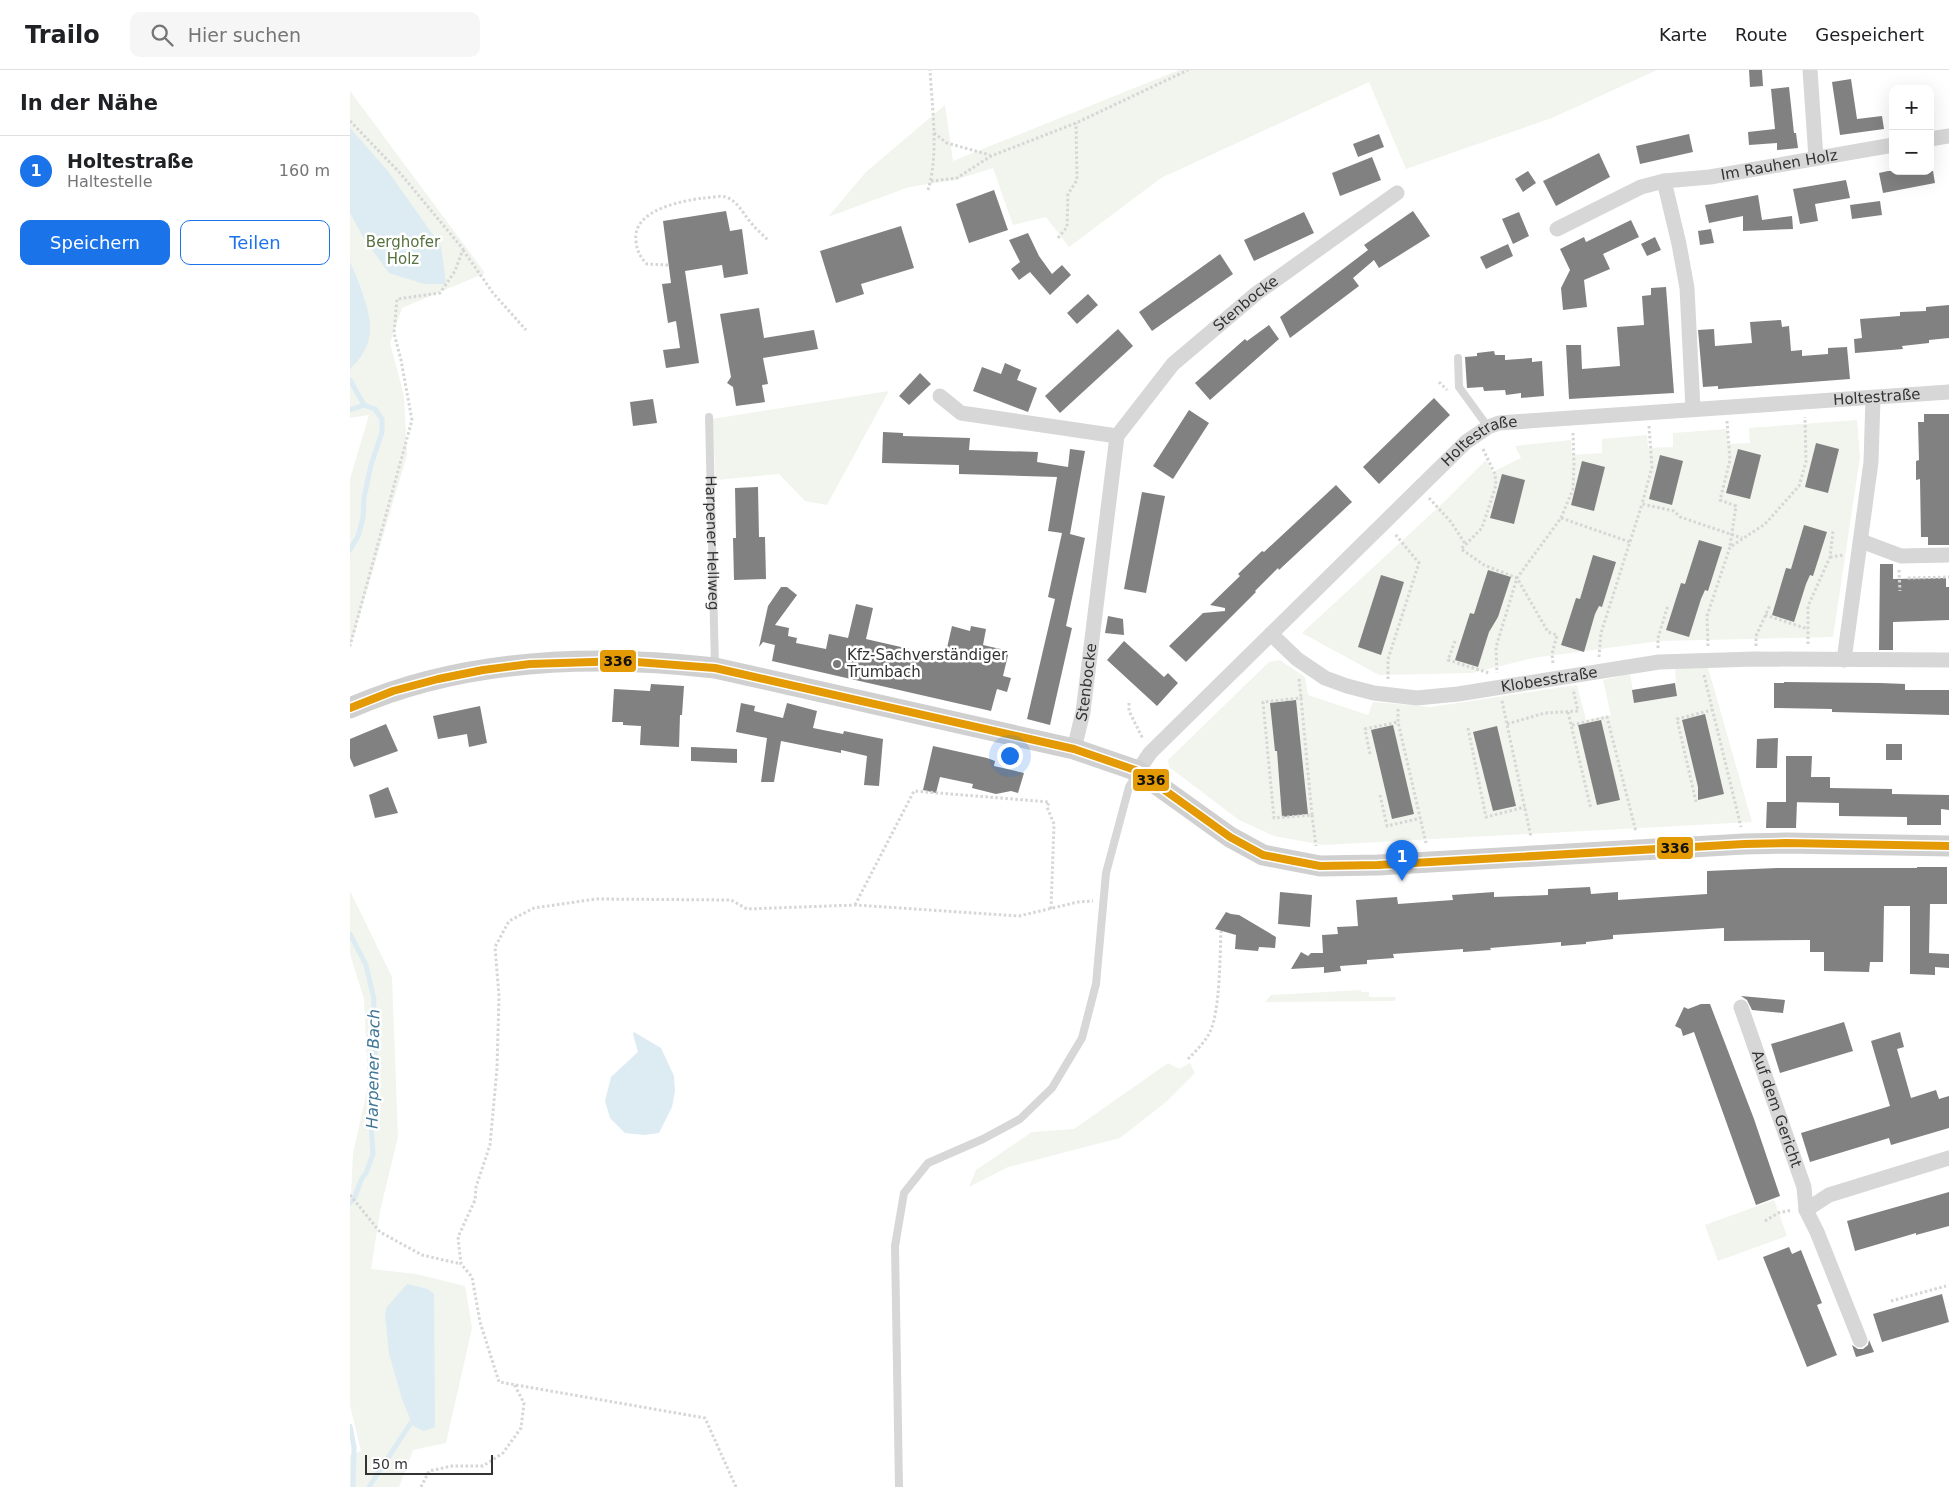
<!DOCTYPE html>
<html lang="de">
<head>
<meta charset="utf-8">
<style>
	body { margin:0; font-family:"DejaVu Sans",sans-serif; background:#f6f6f6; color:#202124 }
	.controls { position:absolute; right:15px; top:15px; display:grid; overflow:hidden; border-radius:10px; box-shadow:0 5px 20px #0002 }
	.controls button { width:45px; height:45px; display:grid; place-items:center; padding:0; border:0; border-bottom:1px solid #e0e0e0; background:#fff; color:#202124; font:25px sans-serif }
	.scale { position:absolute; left:15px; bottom:12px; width:128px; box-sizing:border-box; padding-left:5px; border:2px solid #333; border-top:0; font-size:14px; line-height:18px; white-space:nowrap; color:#333; -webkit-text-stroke:4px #fff; paint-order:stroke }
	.you { position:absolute; left:659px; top:685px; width:18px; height:18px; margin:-12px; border:4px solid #fff; border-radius:50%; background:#1a73e8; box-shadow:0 0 0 8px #1a73e833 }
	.badge { display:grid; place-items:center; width:32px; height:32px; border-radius:50%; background:#1a73e8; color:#fff; font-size:16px; font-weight:700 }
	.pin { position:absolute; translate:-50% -41px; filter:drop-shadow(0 1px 2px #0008) }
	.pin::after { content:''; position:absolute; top:26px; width:18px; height:15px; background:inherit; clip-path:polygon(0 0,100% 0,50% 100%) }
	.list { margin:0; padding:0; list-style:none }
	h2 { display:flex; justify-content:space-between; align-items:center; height:65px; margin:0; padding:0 20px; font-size:21px }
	h2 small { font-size:16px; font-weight:400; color:#757577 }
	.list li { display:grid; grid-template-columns:32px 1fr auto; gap:15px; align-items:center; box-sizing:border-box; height:70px; padding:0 20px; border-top:1px solid #e0e0e0 }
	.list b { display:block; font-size:19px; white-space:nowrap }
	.list p { margin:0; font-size:16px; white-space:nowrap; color:#757577 }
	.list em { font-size:16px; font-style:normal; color:#757577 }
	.actions { display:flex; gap:10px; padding:15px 20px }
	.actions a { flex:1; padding:11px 0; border:1px solid #1a73e8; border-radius:10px; text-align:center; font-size:18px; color:#1a73e8 }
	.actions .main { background:#1a73e8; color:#fff }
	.icon { flex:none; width:28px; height:28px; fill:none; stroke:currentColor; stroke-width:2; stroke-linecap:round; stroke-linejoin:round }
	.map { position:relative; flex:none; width:1599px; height:1417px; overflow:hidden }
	header { display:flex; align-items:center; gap:30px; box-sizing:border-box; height:70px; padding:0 25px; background:#fff; border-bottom:1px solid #e0e0e0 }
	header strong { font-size:24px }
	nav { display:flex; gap:28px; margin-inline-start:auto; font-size:18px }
	.search { width:350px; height:45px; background:#f6f6f6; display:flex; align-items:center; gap:12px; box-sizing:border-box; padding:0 18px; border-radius:10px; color:#757577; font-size:19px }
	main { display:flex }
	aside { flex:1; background:#fff }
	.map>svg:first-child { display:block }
	.green { fill:#f1f5ed }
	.water { fill:#ddebf3 }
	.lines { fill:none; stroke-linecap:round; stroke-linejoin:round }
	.stream { stroke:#ddebf3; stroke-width:5 }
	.building { fill:#818181 }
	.path { stroke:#d6d6d6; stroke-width:3; stroke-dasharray:2.5 2.5; stroke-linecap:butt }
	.lane { stroke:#d7d7d7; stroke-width:8 }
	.street { stroke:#d7d7d7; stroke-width:15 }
	.secondary { stroke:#d0d0d0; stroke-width:21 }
	.bus-1-casing { stroke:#fff; stroke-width:11 }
	.bus-1 { stroke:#e39a05; stroke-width:8 }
	.poi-dot { fill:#7a7a7a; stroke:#fff; stroke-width:2 }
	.labels { text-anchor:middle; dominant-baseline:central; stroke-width:5; stroke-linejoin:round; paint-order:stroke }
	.street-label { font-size:15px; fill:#333; stroke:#fff }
	.park-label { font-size:15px; fill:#56703f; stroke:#fff }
	.poi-label { font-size:15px; fill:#333; stroke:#fff; text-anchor:start }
	.water-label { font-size:16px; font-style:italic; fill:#3f7597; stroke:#fff }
	.line-badge { stroke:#fff; stroke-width:2 }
	.pale-badge-label { font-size:14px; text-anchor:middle; font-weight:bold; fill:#111 }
</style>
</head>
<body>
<header>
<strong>Trailo</strong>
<div class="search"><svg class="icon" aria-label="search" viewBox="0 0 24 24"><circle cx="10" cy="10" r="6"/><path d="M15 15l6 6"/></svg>Hier suchen</div>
<nav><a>Karte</a><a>Route</a><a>Gespeichert</a></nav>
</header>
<main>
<aside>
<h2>In der Nähe<small></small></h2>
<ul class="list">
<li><span class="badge">1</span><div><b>Holtestraße</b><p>Haltestelle</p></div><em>160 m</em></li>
</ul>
<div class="actions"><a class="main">Speichern</a><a>Teilen</a></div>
</aside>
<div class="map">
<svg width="1599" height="1417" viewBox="0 0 1599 1417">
	<rect width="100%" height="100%" fill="#fff"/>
	<g class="green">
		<path d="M829,0h478l-105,48 -146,51 -37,-87 -208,96 -92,69 -23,-30 -33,8 -20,-57 -38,12 -46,7 -81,30 38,-45 79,-67 8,56z"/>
		<path d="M0,21l135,182 -83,35 -12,35 14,53 3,59 -57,192v-168l19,-64 -19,3z"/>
		<path d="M539,321l-62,114 -22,-4 -26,-27 -63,6 -4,-61z"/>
		<path d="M1507,350l3,37 -27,180 -173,4 -127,17 -61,15 -93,2 -77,-42 141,-130 43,-43 7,12 28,-14 -6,-12 56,-6 1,15 30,-2v-14l45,-4 1,13 25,-1v-14l54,-4 1,15 22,-1 -1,-15z"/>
		<path d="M930,590l25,17 3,18 60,20 5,-13 58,5 146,-22 9,35 25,-5 -8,-35 27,-6 5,29 42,-7 -2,-28 32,-4 45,158 -429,23 -49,-9 -35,-16 -70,-53 -1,-7 101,-98z"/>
		<path d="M0,821l42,86 6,160 -18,74 -9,58 45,5 49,12 7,42 -26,115 -33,7 -14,37h-49v-32l11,-4 -11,-46v-193l3,-58 15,-68 -4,-87 -14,-45z"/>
		<path d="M1011,920v2h8v5h27l-1,4 -130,1 6,-7z"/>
		<path d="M818,993l11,6 11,-6 5,10 -29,29 -46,36 -112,29 -39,20 7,-17 56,-38 42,-3z"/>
		<path d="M1424,1130l13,36 -69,25 -13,-36z"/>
	</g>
	<g class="water">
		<path d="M0,58l37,42 54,76 5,38h-22l-35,-11 -26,-36 -13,-24z"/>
		<path d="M0,192c8,17 25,58 19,76 -1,6 -6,16 -10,21 -3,5 -8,6 -9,12z"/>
		<path d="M284,962l27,16 13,28 1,15 -3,16 -13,26 -15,2 -19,-2 -15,-15 -5,-17 6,-24 27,-25 -5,-18z"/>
		<path d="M57,1214l21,5 6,5 1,133 -11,4 -11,-5 -11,-27 -13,-45 -4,-40 2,-7z"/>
	</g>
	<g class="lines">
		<g class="stream">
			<path d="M0,310l14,25"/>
			<path d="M0,340l14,-5 11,4 7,10v13l-11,33 -7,33 -1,20 -5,18 -8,14"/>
			<path d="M0,864l16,31 8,34 -1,22 3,49 -4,21 -1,32 2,31 -7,19 -4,5 -8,21 -4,4"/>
			<path d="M0,1356l4,21 -1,40"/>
			<path d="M19,1417l45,-69"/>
		</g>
	</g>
	<g class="building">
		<path d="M1399,0h13l1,16 -13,1z"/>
		<path d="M1501,9l6,40 25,-3 2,13 -44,6 -8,-53z"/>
		<path d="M1439,17l5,46h2l2,15 -21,2v-7l-28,2 -1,-13 27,-3 -4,-40z"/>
		<path d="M1029,64l5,13 -26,10 -5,-13z"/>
		<path d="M1339,64l4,18 -53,12 -4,-18z"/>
		<path d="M1249,83l11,24 -54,29 -13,-25z"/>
		<path d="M1022,87l9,23 -41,16 -8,-23z"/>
		<path d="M1178,101l8,12 -13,9 -8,-13z"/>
		<path d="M1538,101h45l2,12 -52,10 -4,-20z"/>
		<path d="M1496,110l4,18 -35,6 3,17 -18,3 -7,-35z"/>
		<path d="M644,120l14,40 -39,13 -13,-39z"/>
		<path d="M1408,125l4,25 30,-4 1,13 -50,2v-15l-34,7 -4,-18z"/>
		<path d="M1530,131l2,14 -30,4 -2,-14z"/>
		<path d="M376,141l4,20 12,-2 6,45 -24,4 -2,-13 -37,6 14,92 -33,5 -3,-18 17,-2 -4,-27 -8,2 -6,-39 9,-1 -8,-62z"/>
		<path d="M1063,141l17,25 -51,32 -5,-8 -21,18 6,8 -69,52 -10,-21 88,-67 -4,-5z"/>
		<path d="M954,142l10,21 -60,28 -10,-21z"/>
		<path d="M1169,142l10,24 -16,8 -11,-25z"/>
		<path d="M1281,150l8,17 -36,17 7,15 -26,11 3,27 -24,3 -2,-22 9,-18 -10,-21 24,-12 2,5z"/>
		<path d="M551,156l13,42 -53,16 3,10 -28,9 -16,-52z"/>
		<path d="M1361,159l3,14 -14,2 -2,-14z"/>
		<path d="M678,163l11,23 13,18 10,-9 9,10 -21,20 -20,-23 -11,8 -8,-11 9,-7 -11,-22z"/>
		<path d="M1305,167l6,13 -14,6 -6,-12z"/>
		<path d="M1158,174l5,12 -27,13 -6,-12z"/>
		<path d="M870,184l13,20 -81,57 -13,-19z"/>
		<path d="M1316,217l8,106 -105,6 -3,-54h15l1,24 38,-3 -3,-39 27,-2 -2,-29 9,-1v-7z"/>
		<path d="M738,224l10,11 -21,19 -10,-11z"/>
		<path d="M1599,235v33l-20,2v3l-27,3 1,3 -48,4 -1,-14 8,-1 -2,-19 40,-3v-4l26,-1v-4z"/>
		<path d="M409,238l5,30 50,-8 4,19 -55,9 5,26 -6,1 3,17 -29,4 -3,-19 -6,-4 4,-6 -11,-63z"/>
		<path d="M1431,250l1,7 7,-1 2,25 11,-1v6l26,-2v-6l19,-1 3,32 -132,10v-3l-15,1 -5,-57 16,-1 1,17 37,-3 -2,-21z"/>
		<path d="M919,255l10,14 -69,61 -15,-17 50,-44 2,2z"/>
		<path d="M768,259l15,17 -73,67 -15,-17z"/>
		<path d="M1144,281l1,4h10v5l27,-2v4l10,-1 2,35 -23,2v-5l-15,2 -1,-5 -21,1 -1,-4 -16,1 -2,-31 12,-1v-3z"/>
		<path d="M655,293l16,7 -4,10 20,8 -9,24 -55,-21 9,-24 19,7z"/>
		<path d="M570,303l11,11 -22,21 -10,-9z"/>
		<path d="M1084,328l16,17 -71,69 -16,-17z"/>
		<path d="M303,329l4,24 -24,3 -3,-24z"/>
		<path d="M839,340l20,13 -36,56 -20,-13z"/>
		<path d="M1574,344h25v131h-21v-8h-7l-1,-58 -4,1v-19l3,-1 -1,-38h6z"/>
		<path d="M533,362l20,1v3l67,2 -1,12 69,2 -1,10 31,5 2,-18 15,2 -15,83 15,4 -19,88 6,2 -22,97 -23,-6 28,-120 -7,-2 14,-64 -14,-2 9,-54 -98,-3v-9l-77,-2z"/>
		<path d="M1466,373l23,6 -11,44 -23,-6z"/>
		<path d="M1388,379l23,6 -11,44 -24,-6z"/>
		<path d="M1310,385l23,6 -11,44 -23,-6z"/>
		<path d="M1232,391l23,6 -11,44 -23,-6z"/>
		<path d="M1152,404l23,6 -11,44 -24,-6z"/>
		<path d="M986,415l16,17 -73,68 -1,-2 -23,23 1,1 -70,70 -17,-16 34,-33 22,-2v-3l-15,-3 30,-29 -2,-2 24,-23 2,1z"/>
		<path d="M408,417l1,50h6l1,42 -32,1 -1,-42h3l-1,-50z"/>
		<path d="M792,422l23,4 -19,97 -22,-4z"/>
		<path d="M1454,455l23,7 -14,44 -3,-1 -4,9 -12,38 -22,-7 14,-47 5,1z"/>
		<path d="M1349,470l23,7 -14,44 -3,-1 -4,9 -12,38 -23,-7 15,-47 4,1z"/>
		<path d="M1243,485l23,7 -14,45 -3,-1 -4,8 -11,38 -23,-7 15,-47 4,1z"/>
		<path d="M1530,494h13v15l53,-1v9h3v33l-56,2v28h-14z"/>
		<path d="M1138,500l23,7 -13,40 -9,15 -11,35 -23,-7 15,-47 4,1z"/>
		<path d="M1031,505l23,7 -23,73 -23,-8z"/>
		<path d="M431,517h6l10,8 -22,30 14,3 -1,8 9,2 -1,5 30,6 3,-15 19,4 8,-34 17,4 -7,31 48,11 -1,4 31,7 8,-35 18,5 1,-5 15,3 -3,16 26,6 -6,25 8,2 -4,14 -10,-3 -6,22 -219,-50 3,-16 -12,-3 -4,5 9,-41z"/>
		<path d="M758,546l15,3 1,16 -19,-2z"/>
		<path d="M774,571l40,36 4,-4 10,10 -21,23 -50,-46z"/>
		<path d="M1434,612l96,1 25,1v6h44v25l-117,-3v-3l-58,-1v-25h10z"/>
		<path d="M1325,613l2,13 -43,7 -2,-13z"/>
		<path d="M301,614l33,2 -2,29h-2l-1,32 -39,-2 1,-19 -18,-1v-3h-11l2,-33 36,2z"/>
		<path d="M946,630l12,114 -26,3 -5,-66h-2l-5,-48z"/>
		<path d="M391,633l14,3 -1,5 29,7 4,-15 30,8 -4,17 30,6 1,-3 39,8 -4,47 -15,-1 3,-29 -26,-6v3l-60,-12 -7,41h-13l6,-44 -31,-6z"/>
		<path d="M130,636l7,37 -18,4 -2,-13 -29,5 -5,-23z"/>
		<path d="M1355,644l19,80 -26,6v-13l-16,-67z"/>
		<path d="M1251,650l19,80 -23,5 -19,-80z"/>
		<path d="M36,654l12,27 -44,16 -4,-9v-19z"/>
		<path d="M1043,655l21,89 -22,5 -21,-89z"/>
		<path d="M1147,656l19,80 -23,5 -20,-79z"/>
		<path d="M1428,668l-1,30h-21l1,-29z"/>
		<rect x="1536" y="674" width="16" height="16"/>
		<path d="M583,676l54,12 8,3 -1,5 30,7 -6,20 -7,-2 -15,3 -24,-6 1,-4 -33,-7 -4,16 -13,-3z"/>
		<path d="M341,677l46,2v14l-46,-2z"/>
		<path d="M1436,686h26l-1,21h19v11l62,1v5l57,1v15l-8,-1v16h-34v-8l-68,-1v-13l-53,-1z"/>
		<path d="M38,717l10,26 -23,5 -6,-23z"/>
		<path d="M1417,732h30l-1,26h-30z"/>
		<path d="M1567,797h30v37h-17l-1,49 20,1v14l-14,-1v8l-25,-1v-68h-26l-1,56h-13l-1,10 -45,-1v-19h-14v-12l-86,1v-13l-111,7v4l-27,3v2l-13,1 -12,1v-4l-71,6 1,2 -28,2v-3l-70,5 1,4 -27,2v4l-27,2 1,5 -17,2v-6l-33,2 10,-17 7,4 3,-3h12l-1,-18 16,-1 -1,-7 21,-1 -2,-26 41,-3 1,7 55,-4 -1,-5 42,-3v5l54,-2v-6l42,-2 1,7 27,-2v8l89,-6v-23l70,-3h140z"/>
		<path d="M930,822l32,3 -2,32 -32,-3z"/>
		<path d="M876,842l5,2 8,1 37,22 -1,11 -16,-1 -1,4 -23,-2 1,-14 -21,-6z"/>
		<path d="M1391,926l44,4 -2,13 -31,-3 -5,-10z"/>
		<path d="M1351,934h9l44,115 26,77 -24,9 -62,-173 -11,4 -2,-7 -6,-3 9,-19 4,2z"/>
		<path d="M1494,952l9,29 -73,22 -9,-29z"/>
		<path d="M1550,962l4,15 -7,2 14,49 25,-8 3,9 10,-3v32l-58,17 -2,-7 -79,24 -9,-29 89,-27 -19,-65z"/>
		<path d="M1599,1122v34l-33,9v-2l-61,18 -8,-30z"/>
		<path d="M1439,1177l3,7 9,-4 21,53 -5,2 20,50 -30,12 -44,-110z"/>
		<path d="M1592,1224l7,28 -67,20 -9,-28z"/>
		<path d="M1519,1270l5,12 -18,5 -4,-12 6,4h5l5,-4z"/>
	</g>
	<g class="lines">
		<g class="path">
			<path d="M0,51l50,52 63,76 -8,22 -15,22 -43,6 -3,34 7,27 11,60 -62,226"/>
			<path d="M584,63l13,10 43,12"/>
			<path d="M581,111l26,-3 34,-22 85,-33 112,-53"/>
			<path d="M578,120c11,-35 4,-84 2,-120"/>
			<path d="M708,168l9,-11 1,-33 9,-14 -1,-57"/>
			<path d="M113,180l30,43 33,37"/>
			<path d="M318,195l-21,-1c-7,-7 -10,-13 -11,-23 -4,-31 45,-40 67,-43 7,0 17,-3 23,-1 13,5 17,17 26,27 5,6 11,11 16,16"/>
			<path d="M1089,312l8,8"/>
			<path d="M1377,351l3,39 -10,40 16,6 -6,40"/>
			<path d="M1299,356l3,41 -10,37 32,7 6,6 62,21"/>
			<path d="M1133,379l12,25 1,11 -14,43 -21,21 23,16 33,13 -21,69 1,26"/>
			<path d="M1079,428l22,24 15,23"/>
			<path d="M1211,448l12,-29 1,-26 -1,-30"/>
			<path d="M1480,487l14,-2"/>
			<path d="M1549,500l1,21"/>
			<path d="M1558,508l41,-1"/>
			<path d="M1415,545l43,14"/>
			<path d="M1105,571l-7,19 41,13"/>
			<path d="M1458,574v-38l22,-49 3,-26"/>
			<path d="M1358,576l-1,-30 23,-69 35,-23 34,-38 7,-24 -1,-45"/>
			<path d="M1406,576v-10l14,-31"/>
			<path d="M1308,578v-10l10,-33"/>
			<path d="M1249,587l2,-24 41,-129"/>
			<path d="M1203,593l-1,-9 5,-19 -9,-3 -31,-54 44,-60 69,24"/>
			<path d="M1354,605l37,152"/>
			<path d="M949,609l2,19"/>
			<path d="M1038,609v-20l31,-96 -24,-29"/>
			<path d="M951,628l11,117 -38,3 -11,-116z"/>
			<path d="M1152,631l29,136"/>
			<path d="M779,633v8l14,28"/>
			<path d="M1048,639v13l28,121"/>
			<path d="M1218,642l23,97"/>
			<path d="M1157,654l38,-11 33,-2 -5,-22"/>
			<path d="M1222,655l35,-8 29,115"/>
			<path d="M1118,658l18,89 39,-10"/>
			<path d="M1020,684l-5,-25 33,-7"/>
			<path d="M1030,725l7,31 34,-8"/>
			<path d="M1346,732l-19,-83 35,-9"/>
			<path d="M962,745l4,31"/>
			<path d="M505,835l59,-114 135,11 -2,5 7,17 -3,85"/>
			<path d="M838,989c8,-8 17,-17 22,-27 10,-21 10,-76 11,-101"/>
			<path d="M0,1125l30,37 42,23 39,9"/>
			<path d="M1415,1151l13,-8 14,-3"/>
			<path d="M1541,1231l55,-15"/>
			<path d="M71,1417l8,-16 23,-5h31l20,-13 18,-25 3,-25 -10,-19"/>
			<path d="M386,1417l-31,-69 -206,-36 -19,-60 -8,-45 -11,-13 -3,-27 17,-37 1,-13 14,-42 7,-77 2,-72 -4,-49 14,-26 25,-13 62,-9 135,1 16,9 108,-4 164,11 59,-14 15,-1"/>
		</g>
		<g class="lane">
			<path d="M1108,288l1,29 29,40"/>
			<path id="s1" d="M359,347l6,249"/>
			<path d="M549,1417l-4,-241 9,-53 24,-30 55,-24 37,-20 32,-31 30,-50 14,-54 10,-111 23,-86 8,-14"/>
		</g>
		<g class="street">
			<path d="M1460,0l6,88"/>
			<path d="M1580,69l19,-3"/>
			<path d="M1314,111l15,63 8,44 6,121"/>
			<path id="s2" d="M1207,159l84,-42 23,-6 46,-4 183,-32"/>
			<path d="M590,326l21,17 156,23"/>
			<path d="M1511,471l40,15 48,-1"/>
			<path id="s3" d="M921,564l26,25 28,19 22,8 27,7 43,5 41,-4 201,-32 96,-3 194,1"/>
			<path d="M1494,590l27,-198 2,-64"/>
			<path id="s4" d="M724,679l9,-37 34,-276 56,-72 84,-71 140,-100"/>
			<path id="s5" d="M788,701l12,-18 316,-311 22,-15 11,-4 450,-31"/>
			<path id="s6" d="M1391,937l63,180 2,23 11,22 43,108"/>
			<path d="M1456,1140l23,-15 120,-37"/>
		</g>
		<path class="secondary" d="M0,638c113,-50 244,-54 365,-40l359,81 64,22 92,66 33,18 57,11 58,-1 366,-21 42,-1 163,3"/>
		<g class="bus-1-casing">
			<path id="bus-1" d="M0,638l43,-17 45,-12 45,-9 47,-6 93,-3 92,7 359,81 64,22 92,66 33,18 57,11 58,-1 366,-21 42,-1 163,3"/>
		</g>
		<use href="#bus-1" class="bus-1"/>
	</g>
	<circle class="poi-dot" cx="487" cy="594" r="5"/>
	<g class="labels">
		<g class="street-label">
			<text stroke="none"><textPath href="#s2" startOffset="234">Im Rauhen Holz</textPath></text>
			<text stroke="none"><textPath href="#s4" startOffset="502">Stenbocke</textPath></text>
			<text stroke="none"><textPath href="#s5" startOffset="882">Holtestraße</textPath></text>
			<text stroke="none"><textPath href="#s5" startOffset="478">Holtestraße</textPath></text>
			<text stroke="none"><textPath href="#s1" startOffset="126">Harpener Hellweg</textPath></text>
			<text stroke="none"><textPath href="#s3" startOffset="298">Klobesstraße</textPath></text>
			<text stroke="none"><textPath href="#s4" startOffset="68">Stenbocke</textPath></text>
			<text stroke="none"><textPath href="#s6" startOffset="108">Auf dem Gericht</textPath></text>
		</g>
		<g class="park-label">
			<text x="53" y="172">Berghofer<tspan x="53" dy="17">Holz</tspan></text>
		</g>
		<g class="poi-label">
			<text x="497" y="585">Kfz-Sachverständiger<tspan x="497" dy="17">Trumbach</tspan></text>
		</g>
		<g class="water-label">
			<text transform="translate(23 999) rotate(-89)">Harpener Bach</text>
		</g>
	</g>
	<g class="line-badge">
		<rect x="249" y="579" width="38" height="24" rx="5" fill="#e39a05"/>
		<rect x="782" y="698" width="38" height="24" rx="5" fill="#e39a05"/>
		<rect x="1306" y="766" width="38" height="24" rx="5" fill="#e39a05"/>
	</g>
	<g class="pale-badge-label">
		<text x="268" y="596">336</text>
		<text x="801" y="715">336</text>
		<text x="1325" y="783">336</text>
	</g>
</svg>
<div class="controls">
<button>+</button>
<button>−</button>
</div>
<div class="scale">50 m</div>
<div class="you"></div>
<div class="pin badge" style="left:1052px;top:811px">1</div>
</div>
</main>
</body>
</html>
